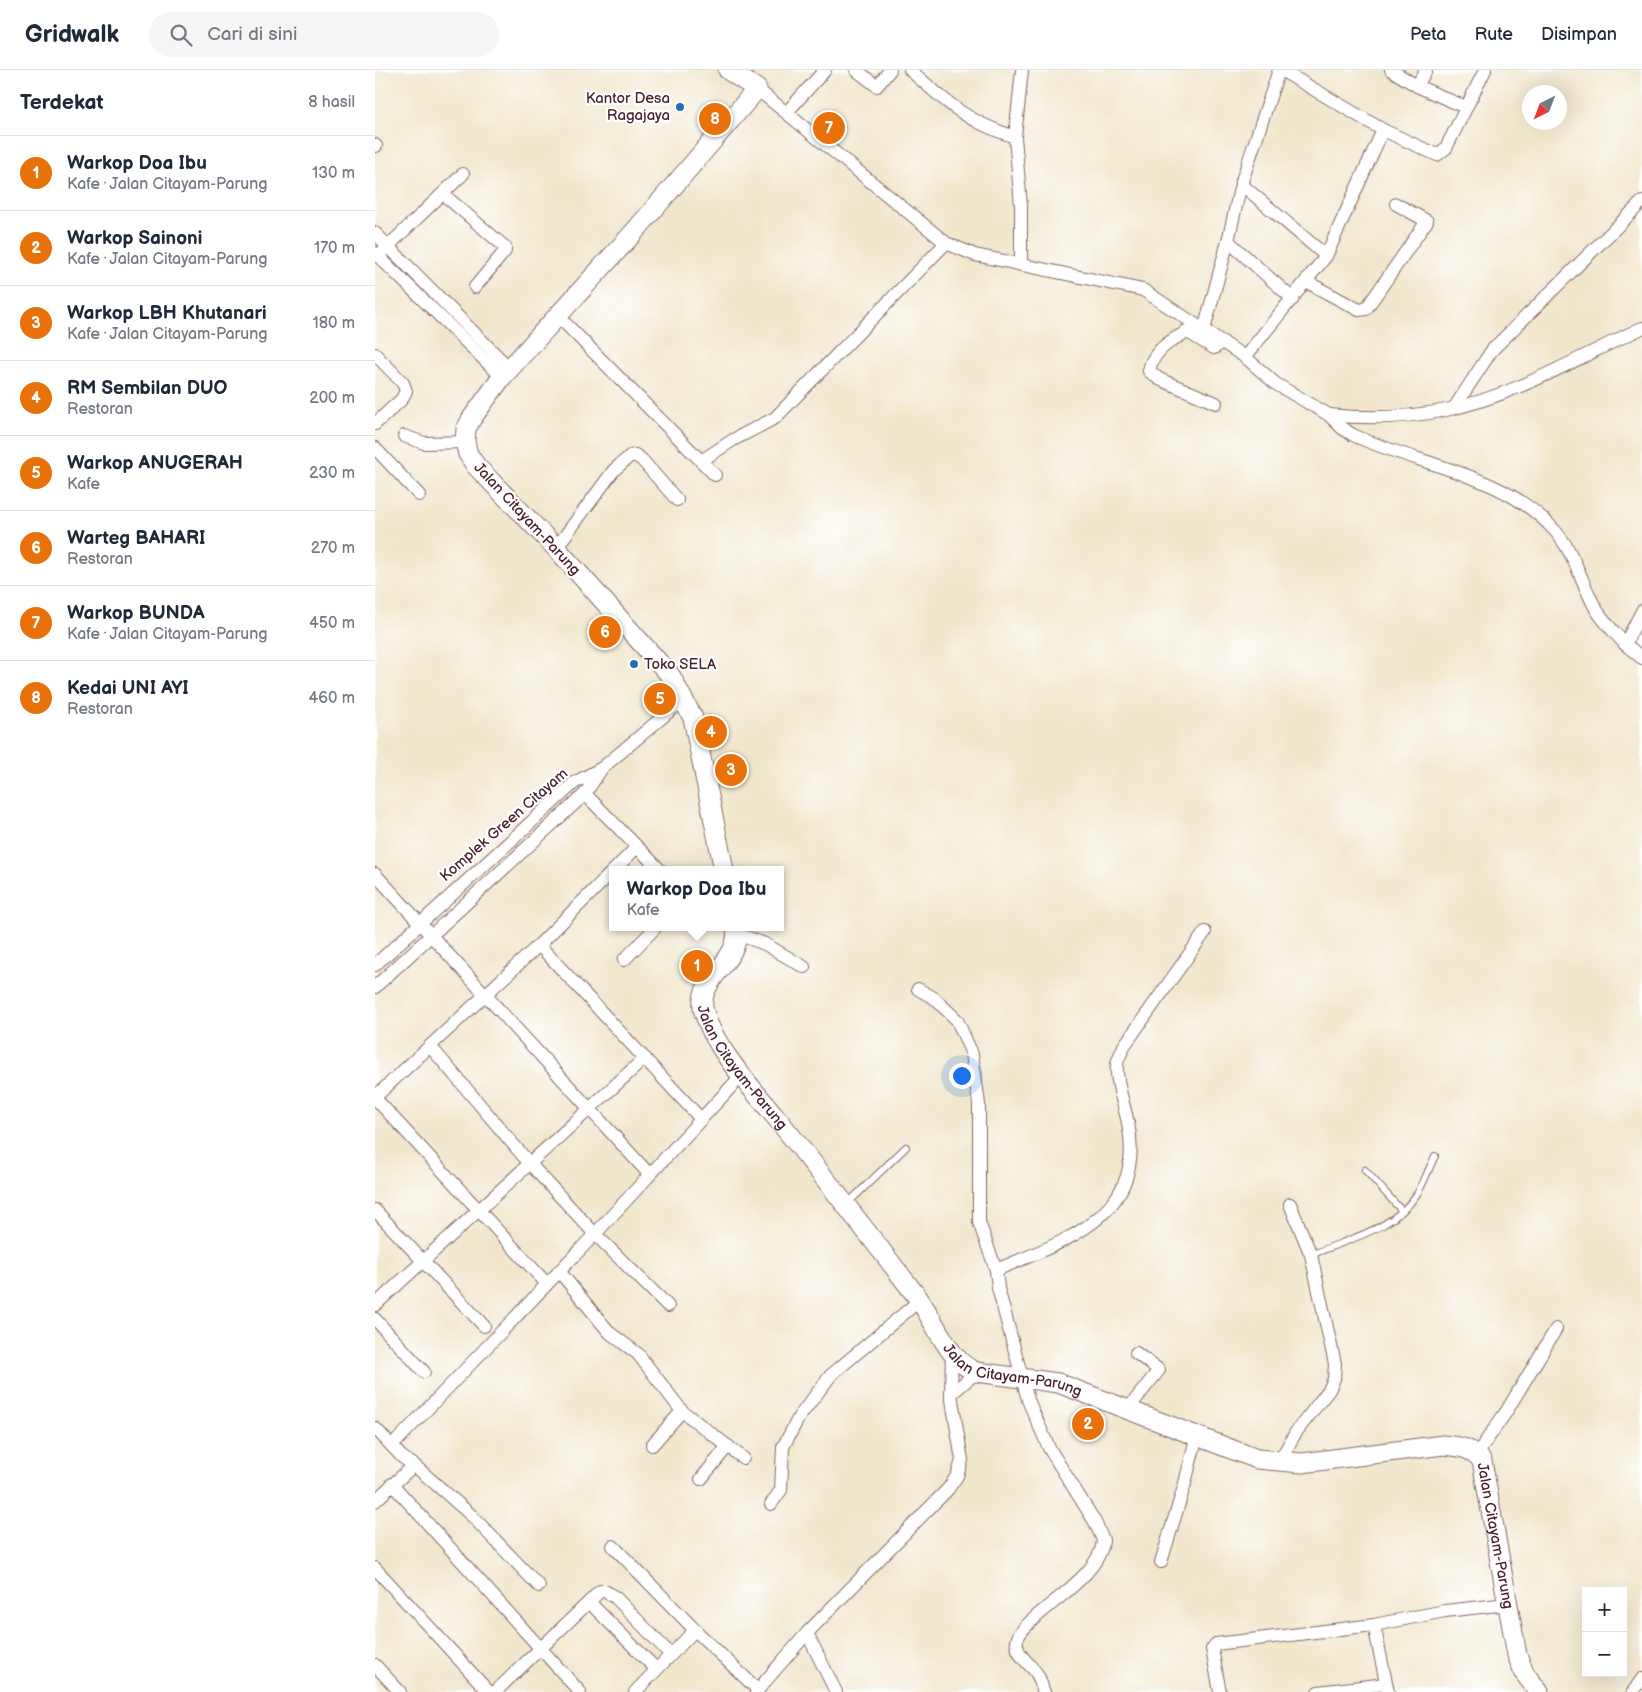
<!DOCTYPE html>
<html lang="id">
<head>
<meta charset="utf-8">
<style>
	body { margin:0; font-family:"Balsamiq Sans",sans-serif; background:#f6f6f7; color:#1f2937 }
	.controls { position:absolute; right:15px; bottom:15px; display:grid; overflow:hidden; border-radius:0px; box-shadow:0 5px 20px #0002 }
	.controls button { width:45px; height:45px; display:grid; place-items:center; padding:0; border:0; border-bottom:1px solid #e0e1e3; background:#fff; color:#1f2937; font:25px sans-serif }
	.compass { position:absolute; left:1147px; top:15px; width:45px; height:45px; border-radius:50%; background:#fff; box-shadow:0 5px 20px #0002; rotate:222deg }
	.you { position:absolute; left:586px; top:1005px; width:18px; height:18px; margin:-12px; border:4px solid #fff; border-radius:50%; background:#1a73e8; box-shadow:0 0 0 8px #1a73e833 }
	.badge { display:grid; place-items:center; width:32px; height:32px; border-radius:50%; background:#1f6fb2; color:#fff; font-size:16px; font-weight:700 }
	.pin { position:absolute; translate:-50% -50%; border:2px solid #fff; box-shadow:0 1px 5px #0006 }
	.popup { position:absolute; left:234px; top:796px; width:175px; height:65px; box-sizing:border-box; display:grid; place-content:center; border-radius:0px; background:#fff; filter:drop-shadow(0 1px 4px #0005); font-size:16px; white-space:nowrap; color:#747a83 }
	.popup b { font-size:19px; color:#1f2937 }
	.popup::after { content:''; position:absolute; left:50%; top:100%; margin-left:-10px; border:10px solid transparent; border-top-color:#fff }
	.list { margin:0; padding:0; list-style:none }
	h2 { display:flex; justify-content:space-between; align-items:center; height:65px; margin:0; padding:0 20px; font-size:21px }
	h2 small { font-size:16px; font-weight:400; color:#747a83 }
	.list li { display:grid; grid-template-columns:32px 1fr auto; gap:15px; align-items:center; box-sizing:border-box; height:75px; padding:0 20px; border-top:1px solid #e0e1e3 }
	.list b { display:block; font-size:19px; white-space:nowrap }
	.list p { margin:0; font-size:16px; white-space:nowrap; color:#747a83 }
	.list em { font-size:16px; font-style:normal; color:#747a83 }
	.icon { flex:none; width:28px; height:28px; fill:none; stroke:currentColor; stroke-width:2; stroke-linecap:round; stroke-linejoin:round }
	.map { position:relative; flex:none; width:1267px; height:1622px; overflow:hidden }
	header { display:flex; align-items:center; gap:30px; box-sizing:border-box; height:70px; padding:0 25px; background:#fff; border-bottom:1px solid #e0e1e3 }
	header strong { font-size:24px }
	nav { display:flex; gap:28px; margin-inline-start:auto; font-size:18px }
	.search { width:350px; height:45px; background:#f6f6f7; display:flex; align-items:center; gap:12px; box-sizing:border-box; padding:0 18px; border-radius:28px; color:#747a83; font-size:19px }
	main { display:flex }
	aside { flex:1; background:#fff }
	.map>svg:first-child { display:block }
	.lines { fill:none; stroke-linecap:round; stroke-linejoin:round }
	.lane-casing { stroke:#846564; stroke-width:8 }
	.street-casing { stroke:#846564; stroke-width:14 }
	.secondary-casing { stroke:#846564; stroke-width:21 }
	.lane { stroke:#fff; stroke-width:6 }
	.street { stroke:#fff; stroke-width:12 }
	.secondary { stroke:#fff; stroke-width:19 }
	.poi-dot { fill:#1f6fb2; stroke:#fff; stroke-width:2 }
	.labels { text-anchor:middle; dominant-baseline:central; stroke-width:4.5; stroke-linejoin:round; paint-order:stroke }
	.poi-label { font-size:15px; fill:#4a1f2b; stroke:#fff; text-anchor:end }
	.street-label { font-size:15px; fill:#4a1f2b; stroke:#fff }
</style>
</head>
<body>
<header>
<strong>Gridwalk</strong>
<div class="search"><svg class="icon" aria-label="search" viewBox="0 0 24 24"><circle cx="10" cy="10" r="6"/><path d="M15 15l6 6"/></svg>Cari di sini</div>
<nav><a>Peta</a><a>Rute</a><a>Disimpan</a></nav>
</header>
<main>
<aside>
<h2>Terdekat<small>8 hasil</small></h2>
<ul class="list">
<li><span class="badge" style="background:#e8710a">1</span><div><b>Warkop Doa Ibu</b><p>Kafe · Jalan Citayam-Parung</p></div><em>130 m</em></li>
<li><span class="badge" style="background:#e8710a">2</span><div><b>Warkop Sainoni</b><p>Kafe · Jalan Citayam-Parung</p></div><em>170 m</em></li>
<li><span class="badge" style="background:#e8710a">3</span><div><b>Warkop LBH Khutanari</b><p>Kafe · Jalan Citayam-Parung</p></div><em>180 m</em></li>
<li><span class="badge" style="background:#e8710a">4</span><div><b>RM Sembilan DUO</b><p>Restoran</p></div><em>200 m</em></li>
<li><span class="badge" style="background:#e8710a">5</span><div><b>Warkop ANUGERAH</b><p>Kafe</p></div><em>230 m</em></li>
<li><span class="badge" style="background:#e8710a">6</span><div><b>Warteg BAHARI</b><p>Restoran</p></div><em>270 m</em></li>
<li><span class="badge" style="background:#e8710a">7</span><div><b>Warkop BUNDA</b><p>Kafe · Jalan Citayam-Parung</p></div><em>450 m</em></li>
<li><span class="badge" style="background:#e8710a">8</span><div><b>Kedai UNI AYI</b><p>Restoran</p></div><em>460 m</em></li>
</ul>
</aside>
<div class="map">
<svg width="1267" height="1622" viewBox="0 0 1267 1622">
	<rect width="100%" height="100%" fill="#fff"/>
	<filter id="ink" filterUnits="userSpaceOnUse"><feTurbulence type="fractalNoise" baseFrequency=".02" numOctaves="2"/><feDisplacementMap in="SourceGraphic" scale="10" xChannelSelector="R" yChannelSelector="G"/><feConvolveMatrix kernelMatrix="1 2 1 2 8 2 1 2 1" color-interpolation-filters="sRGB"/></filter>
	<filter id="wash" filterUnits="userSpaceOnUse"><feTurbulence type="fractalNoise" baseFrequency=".0096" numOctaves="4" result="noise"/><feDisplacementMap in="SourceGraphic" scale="20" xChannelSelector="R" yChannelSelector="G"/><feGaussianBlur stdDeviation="1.12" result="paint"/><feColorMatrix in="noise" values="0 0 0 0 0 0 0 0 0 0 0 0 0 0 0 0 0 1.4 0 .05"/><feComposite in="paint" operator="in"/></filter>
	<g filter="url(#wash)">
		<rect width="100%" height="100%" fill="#f1e7cd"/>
	</g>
	<g filter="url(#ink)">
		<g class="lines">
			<g class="lane-casing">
				<g id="lane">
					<path d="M990,1100l37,41"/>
					<path d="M472,1134l59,-57"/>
					<path d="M936,1185c36,-16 83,-25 106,-61 7,-11 12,-26 18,-38"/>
				</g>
			</g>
			<g class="street-casing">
				<g id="street">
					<path d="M481,0l21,16 13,-16"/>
					<path d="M535,0c37,33 57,52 105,67"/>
					<path d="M906,0l102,60 54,25 9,-7 39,-78"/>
					<path d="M1016,0l26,16 48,21"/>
					<path d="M1042,16l9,-16"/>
					<path d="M382,19l189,154 29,12 168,35 102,67 31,27 53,31 13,13 11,7c67,31 152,38 203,97 19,22 26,52 40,77 8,13 19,24 29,35"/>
					<path d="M412,42l38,-42"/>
					<path d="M0,75l1,1"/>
					<path d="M866,114l85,72"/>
					<path d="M68,124l62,53v4l-30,36"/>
					<path d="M0,163l135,136"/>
					<path d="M853,171l65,58"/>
					<path d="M8,181l80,-77"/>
					<path d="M0,183l127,124"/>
					<path d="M646,195v-59l-6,-69 7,-67"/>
					<path d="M932,212l52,28 7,-1 61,-88 -31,-17"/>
					<path d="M183,246l157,159"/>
					<path d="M824,258c-20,6 -46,20 -50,43l10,8 57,24"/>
					<path d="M829,260l24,-89 13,-57 38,-114"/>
					<path d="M811,261l28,17 9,-6"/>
					<path d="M0,284l28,29 3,8 -4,8 -27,25"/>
					<path d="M870,287l81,-101 57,-126"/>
					<path d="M1079,338l38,-58 150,-148"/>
					<path d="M954,345c39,4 78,3 117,-5 69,-14 133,-53 196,-82"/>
					<path d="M29,366l20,7 41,-1"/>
					<path d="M0,378l44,47"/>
					<path d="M326,391l32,-21 42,-22 171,-175"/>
					<path d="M181,478l58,-78 16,-14 5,-1 7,5 35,40"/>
					<path d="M1267,541l-17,33 17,14"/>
					<path d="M210,724l75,76"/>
					<path d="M239,800l23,-23"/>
					<path d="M0,804l274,300"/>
					<path d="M362,864l28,10 39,23"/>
					<path d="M164,875l162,174"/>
					<path d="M249,890l32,-33"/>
					<path d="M0,895l199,-182 28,-15 82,-69"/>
					<path d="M0,917l210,-193 17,-26"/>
					<path d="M543,919l16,9 23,22 15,34 7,50v118l17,48"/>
					<path d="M55,976l100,118 65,70 73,72"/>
					<path d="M0,1027l164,-152 74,-74"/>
					<path d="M0,1028l172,186"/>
					<path d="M0,1140l109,116"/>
					<path d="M184,1201l51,62 28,21 44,57 61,47"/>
					<path d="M0,1235l270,-247"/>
					<path d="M0,1249l49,53"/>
					<path d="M576,1324l26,-22"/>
					<path d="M753,1339l31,-39 -23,-17"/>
					<path d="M0,1358l27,29 12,8 -39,36"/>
					<path d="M277,1375l30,-34"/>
					<path d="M17,1376l203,-212 147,-159"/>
					<path d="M1102,1384l29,-42 50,-83"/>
					<path d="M904,1392l17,-30 33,-42 5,-11 1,-15 -24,-109 -21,-51"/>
					<path d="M39,1395l57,50 68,71"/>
					<path d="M326,1409l27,-33"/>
					<path d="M17,1414l188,208"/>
					<path d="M396,1434l10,-14 2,-43 16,-30 32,-42 89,-75"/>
					<path d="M238,1476l82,84 63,60"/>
					<path d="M786,1492l23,-75 13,-52"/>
					<path d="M0,1498l114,124"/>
					<path d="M214,1532l11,-11h5l11,7 54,56"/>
					<path d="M999,1555l14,67"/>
					<path d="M432,1563l29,59"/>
					<path d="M0,1595l25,27"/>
					<path d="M120,1622l94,-90 67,67"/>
					<path d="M260,1622l60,-62"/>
					<path d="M381,1622l51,-59 141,-144 9,-13 5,-16 -11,-66 1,-42"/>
					<path d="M669,1622c-3,-6 -3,-12 -7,-18 -6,-9 -18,-17 -20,-28 -7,-25 84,-63 86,-106l-8,-18 -46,-74 -21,-48 -30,-112 -2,-18c68,-29 151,-53 132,-147 -3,-15 -13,-44 -11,-59 1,-6 5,-12 7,-18l81,-114"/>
					<path d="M845,1622l-8,-43 4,-5 158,-19 71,-14 63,-7"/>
					<path d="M943,1622l68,-8"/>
					<path d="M1258,1622l9,-13"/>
				</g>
			</g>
			<g class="secondary-casing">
				<g id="secondary">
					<path d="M349,800l-31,-152 -23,-43 -114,-127 -80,-82 -8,-12 -3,-12 1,-13 6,-11 30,-41 133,-146 122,-142 -29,-19"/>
					<path id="s1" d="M361,857c7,34 -42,52 -32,85 11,38 50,78 75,109 46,57 91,115 136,173 19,23 33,69 62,78l81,11 199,76 45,4 141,-18c14,1 31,3 39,16l35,194 8,19 14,18"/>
				</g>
			</g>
			<use href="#lane" class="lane"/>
			<use href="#street" class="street"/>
			<use href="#secondary" class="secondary"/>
		</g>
	</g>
	<g class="poi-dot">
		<circle cx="305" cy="37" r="5"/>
		<circle cx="259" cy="594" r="5"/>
	</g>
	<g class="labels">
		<g class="poi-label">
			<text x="295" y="28">Kantor Desa<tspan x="295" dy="17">Ragajaya</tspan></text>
			<text x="269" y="594" text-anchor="start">Toko SELA</text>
		</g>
		<g class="street-label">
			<text transform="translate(152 449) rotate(47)">Jalan Citayam-Parung</text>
			<text transform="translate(129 755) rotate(-41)">Komplek Green Citayam</text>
			<text stroke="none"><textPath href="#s1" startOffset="162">Jalan Citayam-Parung</textPath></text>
			<text stroke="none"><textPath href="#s1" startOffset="582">Jalan Citayam-Parung</textPath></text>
			<text stroke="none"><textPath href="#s1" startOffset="1151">Jalan Citayam-Parung</textPath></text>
		</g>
	</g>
</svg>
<div class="controls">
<button>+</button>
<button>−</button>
</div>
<svg class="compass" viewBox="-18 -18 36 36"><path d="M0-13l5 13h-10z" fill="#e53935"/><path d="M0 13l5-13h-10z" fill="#747a83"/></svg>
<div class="you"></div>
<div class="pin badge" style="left:322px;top:896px;background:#e8710a">1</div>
<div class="popup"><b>Warkop Doa Ibu</b>Kafe</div>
<div class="pin badge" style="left:713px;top:1354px;background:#e8710a">2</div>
<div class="pin badge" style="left:356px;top:700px;background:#e8710a">3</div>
<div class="pin badge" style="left:336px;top:662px;background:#e8710a">4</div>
<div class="pin badge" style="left:285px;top:629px;background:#e8710a">5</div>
<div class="pin badge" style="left:230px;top:562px;background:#e8710a">6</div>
<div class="pin badge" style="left:454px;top:58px;background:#e8710a">7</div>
<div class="pin badge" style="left:340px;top:49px;background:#e8710a">8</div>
</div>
</main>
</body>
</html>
